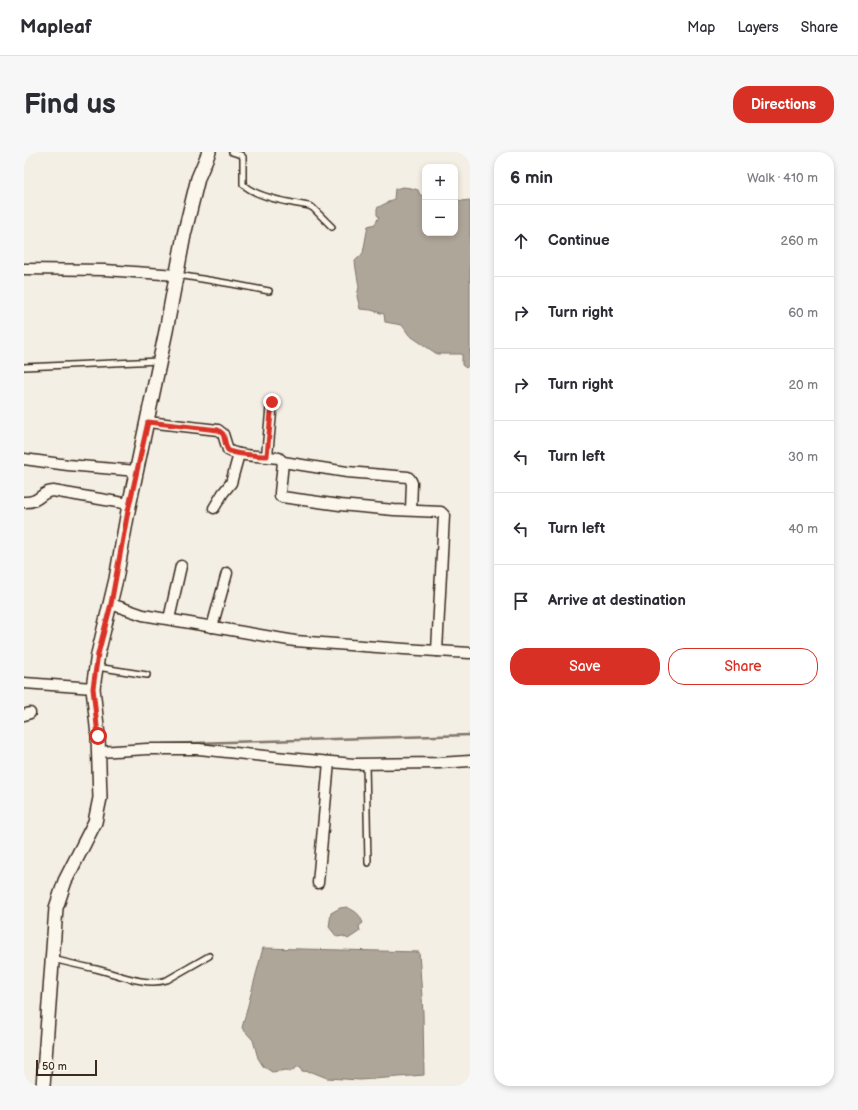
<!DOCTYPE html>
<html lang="en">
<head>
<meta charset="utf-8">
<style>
	body { margin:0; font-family:"Balsamiq Sans",sans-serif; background:#f7f7f7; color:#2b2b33 }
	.controls { position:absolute; right:12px; top:12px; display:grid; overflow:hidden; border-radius:8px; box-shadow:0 2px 6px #0003 }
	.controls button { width:36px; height:36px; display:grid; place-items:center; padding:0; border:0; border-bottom:1px solid #e1e1e2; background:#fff; color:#2b2b33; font:20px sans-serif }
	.scale { position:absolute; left:12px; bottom:10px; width:61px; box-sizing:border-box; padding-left:4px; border:2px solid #3b2a1e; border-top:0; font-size:11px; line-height:14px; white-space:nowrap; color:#3b2a1e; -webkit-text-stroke:3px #fbf7ec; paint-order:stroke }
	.stop { position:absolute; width:12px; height:12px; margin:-9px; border:3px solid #d93025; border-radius:50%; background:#fff }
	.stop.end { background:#d93025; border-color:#fff; box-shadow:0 1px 4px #0008 }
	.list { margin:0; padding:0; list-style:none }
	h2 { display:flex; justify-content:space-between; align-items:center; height:52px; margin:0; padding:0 16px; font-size:17px }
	h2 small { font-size:13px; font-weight:400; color:#7c7c81 }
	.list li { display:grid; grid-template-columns:26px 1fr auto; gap:12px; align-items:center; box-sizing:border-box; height:72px; padding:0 16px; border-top:1px solid #e1e1e2 }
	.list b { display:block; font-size:15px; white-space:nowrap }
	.list em { font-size:13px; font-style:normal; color:#7c7c81 }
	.actions { display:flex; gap:8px; padding:12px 16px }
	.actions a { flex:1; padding:9px 0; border:1px solid #d93025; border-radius:16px; text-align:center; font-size:14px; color:#d93025 }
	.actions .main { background:#d93025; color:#fff }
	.icon { flex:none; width:22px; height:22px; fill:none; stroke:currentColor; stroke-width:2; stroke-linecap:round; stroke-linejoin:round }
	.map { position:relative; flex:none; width:446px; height:934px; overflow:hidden; border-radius:16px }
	header { display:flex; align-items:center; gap:24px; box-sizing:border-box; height:56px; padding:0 20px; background:#fff; border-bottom:1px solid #e1e1e2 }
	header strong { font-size:19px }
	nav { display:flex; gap:22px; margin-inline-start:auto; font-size:14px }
	.intro { display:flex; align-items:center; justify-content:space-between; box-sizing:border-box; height:96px; padding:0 24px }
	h1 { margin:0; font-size:28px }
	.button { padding:10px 18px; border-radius:16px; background:#d93025; color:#fff; font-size:14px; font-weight:700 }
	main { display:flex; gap:24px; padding:0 24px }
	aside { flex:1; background:#fff; border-radius:16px; box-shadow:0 2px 6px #0003 }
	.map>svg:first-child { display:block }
	.water { fill:#afa69a; stroke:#817468 }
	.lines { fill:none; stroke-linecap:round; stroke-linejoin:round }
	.stream { stroke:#817468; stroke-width:2.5 }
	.service-casing { stroke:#3b2a1e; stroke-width:8 }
	.minor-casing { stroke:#3b2a1e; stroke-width:13 }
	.secondary-casing { stroke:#3b2a1e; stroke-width:16 }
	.service { stroke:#fbf7ec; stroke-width:5 }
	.minor { stroke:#fbf7ec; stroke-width:10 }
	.secondary { stroke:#fbf7ec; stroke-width:13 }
	.route { stroke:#d93025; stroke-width:5 }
</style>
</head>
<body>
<header>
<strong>Mapleaf</strong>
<nav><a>Map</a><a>Layers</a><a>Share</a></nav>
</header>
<div class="intro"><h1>Find us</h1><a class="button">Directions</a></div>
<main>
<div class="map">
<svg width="446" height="934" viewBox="0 0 446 934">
	<rect width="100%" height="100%" fill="#f3efe4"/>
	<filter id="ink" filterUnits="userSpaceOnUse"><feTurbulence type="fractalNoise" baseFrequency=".025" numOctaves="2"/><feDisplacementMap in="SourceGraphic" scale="8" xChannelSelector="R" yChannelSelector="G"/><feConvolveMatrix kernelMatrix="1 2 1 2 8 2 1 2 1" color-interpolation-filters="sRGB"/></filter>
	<g filter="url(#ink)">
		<g class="water">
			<path d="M379,35l8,1 7,2 2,5 5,1v37h30v-34l7,2 8,-1v164l-4,4 -4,-3v-11h-25l-28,-19 -7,-10 -17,-3 -1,-8 -13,-4 -11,-1 -3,-13 2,-9 -3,-18 -1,-8 8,-8 5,-27 7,-2 4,-7 -2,-2v-7l17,-9 1,-10z"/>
			<path d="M323,755c9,5 12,6 16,16l-4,3 1,5 -12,8 -5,-3 -6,1 -8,-10 2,-14 9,-5z"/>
			<path d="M239,796l156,4 4,61 1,62 -64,5 -33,-2 -15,-6 -10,-1 -1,-4h-4l-7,5 -3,-2 -15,2 -9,-6 -5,-8 -5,-18 -11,-12z"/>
		</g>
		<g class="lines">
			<path class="stream" d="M138,592l308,-9"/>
			<g class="service-casing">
				<g id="service">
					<path d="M208,0l9,3 2,2v27c11,13 50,19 66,22l4,2 19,19"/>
					<path d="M154,123l54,9 37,7"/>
					<path d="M0,215l135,-6"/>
					<path d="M73,515l50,8"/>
					<path d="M342,611l2,100"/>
					<path d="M29,807c15,4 29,7 43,10 21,5 50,18 71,11l42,-24"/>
				</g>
			</g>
			<g class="minor-casing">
				<g id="minor">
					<path d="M0,117l81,1 72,5"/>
					<path d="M124,270l70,8 5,4 5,16c11,7 37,6 51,8l4,4 -3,31v3l2,1 58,8 54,5 47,2 3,3 -7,136"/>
					<path d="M243,304l5,-54"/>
					<path d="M0,307l44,6 69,6"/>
					<path d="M259,310l64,10 61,5 2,2 2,4 -1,27"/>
					<path d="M0,350c16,1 17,-11 29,-11l76,13"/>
					<path d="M190,356l9,-15 8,-10 8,-29"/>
					<path d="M87,452l32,11 152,26 109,8 66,4"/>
					<path d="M145,467l12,-53"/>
					<path d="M188,475l15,-54"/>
					<path d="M0,531l69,5"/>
					<path d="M0,563l6,-2"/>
					<path d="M75,600l48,-3h52l65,7 90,8 85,-1 31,-2"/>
					<path d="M294,731l11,-121"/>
				</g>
			</g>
			<g class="secondary-casing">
				<path id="secondary" d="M19,934l13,-178 9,-27 30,-59 5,-24 -2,-62 -5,-48 5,-34 18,-75 12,-68 38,-180 18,-96 14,-57 11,-26"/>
			</g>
			<use href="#service" class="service"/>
			<use href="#minor" class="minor"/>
			<use href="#secondary" class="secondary"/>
		</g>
	</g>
	<g class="lines" filter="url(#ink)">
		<path class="route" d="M74,584l-5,-48 5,-34 13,-50 17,-93 20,-89 70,8 5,4c2,4 2,12 5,16 4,4 32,6 39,6l5,-54"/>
	</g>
</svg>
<div class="controls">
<button>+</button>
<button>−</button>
</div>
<div class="scale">50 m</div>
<div class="stop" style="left:74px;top:584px"></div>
<div class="stop end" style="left:248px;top:250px"></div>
</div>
<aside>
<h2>6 min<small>Walk · 410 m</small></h2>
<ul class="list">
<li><svg class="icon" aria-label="ahead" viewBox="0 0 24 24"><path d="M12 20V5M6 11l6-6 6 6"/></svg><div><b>Continue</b></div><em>260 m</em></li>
<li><svg class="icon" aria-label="right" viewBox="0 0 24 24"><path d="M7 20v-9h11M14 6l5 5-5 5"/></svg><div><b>Turn right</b></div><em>60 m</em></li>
<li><svg class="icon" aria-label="right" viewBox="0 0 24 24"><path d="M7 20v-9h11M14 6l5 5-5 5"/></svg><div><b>Turn right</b></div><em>20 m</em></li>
<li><svg class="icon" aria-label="left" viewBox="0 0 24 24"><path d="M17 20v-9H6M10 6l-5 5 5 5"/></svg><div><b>Turn left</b></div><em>30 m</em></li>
<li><svg class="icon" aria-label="left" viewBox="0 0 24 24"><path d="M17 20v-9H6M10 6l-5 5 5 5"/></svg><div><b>Turn left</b></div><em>40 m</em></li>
<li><svg class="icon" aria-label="arrive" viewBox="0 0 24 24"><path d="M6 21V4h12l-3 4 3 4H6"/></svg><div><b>Arrive at destination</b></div></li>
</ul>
<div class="actions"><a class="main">Save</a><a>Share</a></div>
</aside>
</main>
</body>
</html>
